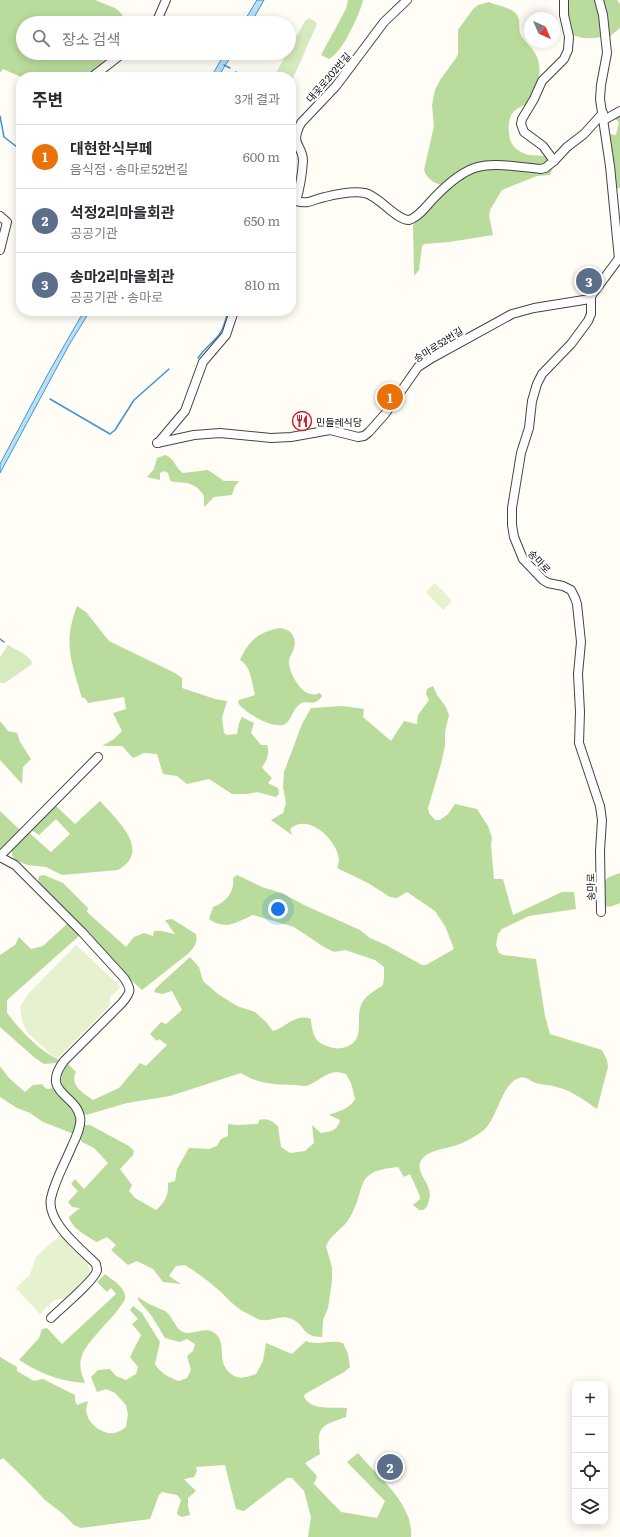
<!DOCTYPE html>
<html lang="ko">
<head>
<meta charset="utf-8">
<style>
	body { margin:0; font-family:Literata,"Noto Sans KR",serif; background:#f7f7f7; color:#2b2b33 }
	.controls { position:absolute; right:12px; bottom:12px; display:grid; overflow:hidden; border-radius:8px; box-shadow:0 2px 10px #0003 }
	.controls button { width:36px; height:36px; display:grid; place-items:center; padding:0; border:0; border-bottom:1px solid #e1e1e2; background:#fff; color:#2b2b33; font:20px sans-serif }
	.compass { position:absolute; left:524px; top:12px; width:36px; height:36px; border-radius:50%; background:#fff; box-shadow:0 2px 10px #0003; rotate:136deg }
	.you { position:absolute; left:278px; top:909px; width:14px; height:14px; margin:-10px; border:3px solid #fff; border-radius:50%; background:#1a73e8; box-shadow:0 0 0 6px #1a73e833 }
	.badge { display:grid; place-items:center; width:26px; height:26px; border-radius:50%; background:#7c3aed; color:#fff; font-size:13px; font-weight:700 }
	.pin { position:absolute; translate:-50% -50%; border:2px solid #fff; box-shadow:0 1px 4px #0006 }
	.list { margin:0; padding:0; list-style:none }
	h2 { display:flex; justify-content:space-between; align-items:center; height:52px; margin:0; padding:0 16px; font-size:17px }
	h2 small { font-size:13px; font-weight:400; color:#7c7c81 }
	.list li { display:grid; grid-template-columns:26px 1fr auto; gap:12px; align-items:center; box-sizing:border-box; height:64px; padding:0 16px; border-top:1px solid #e1e1e2 }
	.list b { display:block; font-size:15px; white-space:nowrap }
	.list p { margin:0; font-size:13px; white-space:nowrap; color:#7c7c81 }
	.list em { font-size:13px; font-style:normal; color:#7c7c81 }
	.icon { flex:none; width:22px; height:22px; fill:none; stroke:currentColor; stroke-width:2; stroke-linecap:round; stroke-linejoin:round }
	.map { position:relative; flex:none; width:620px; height:1537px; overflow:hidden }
	.search { position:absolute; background:#fff; box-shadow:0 2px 10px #0003; left:16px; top:16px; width:280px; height:44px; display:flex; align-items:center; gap:10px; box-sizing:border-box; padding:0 14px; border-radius:22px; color:#7c7c81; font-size:15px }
	.panel { position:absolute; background:#fff; box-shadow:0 2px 10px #0003; left:16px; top:72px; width:280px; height:244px; border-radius:16px }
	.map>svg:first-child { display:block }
	.green { fill:#d5ebbd }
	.forest { fill:#b9dc9c }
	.pitch { fill:#e6f2cf }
	.water { fill:#b9e0f7; stroke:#3f96cf }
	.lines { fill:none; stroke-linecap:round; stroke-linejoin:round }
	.stream { stroke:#3f96cf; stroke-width:1.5 }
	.minor-casing { stroke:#444; stroke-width:10 }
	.minor { stroke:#fff; stroke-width:8 }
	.labels { text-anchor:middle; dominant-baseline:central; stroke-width:4; stroke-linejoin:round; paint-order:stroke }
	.street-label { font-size:10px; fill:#111; stroke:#fff }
	.poi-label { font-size:10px; fill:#111; stroke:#fff; text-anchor:start }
</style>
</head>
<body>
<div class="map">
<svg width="620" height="1537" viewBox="0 0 620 1537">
	<rect width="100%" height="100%" fill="#fffdf5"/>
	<g class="green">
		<path d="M309,18l7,4 1,2 -26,59v-6h-17l13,-24h2v-3l16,-29z"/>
		<path d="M8,645l16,9 7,6 1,4 -27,19h-4l-1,-1v-25z"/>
	</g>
	<g class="forest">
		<path d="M0,0h95l20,8 5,4 8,11h-105v30h89l-11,13 -14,11h-66l-18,-8 -3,4z"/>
		<path d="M348,0h15c-3,14 -21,53 -34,59l-8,-4 25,-46z"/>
		<path d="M565,0h52l3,4v24l-11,9c-16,-1 -21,5 -38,-3z"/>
		<path d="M489,2c10,5 28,5 30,18 1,7 -1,11 3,17 5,7 12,12 15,20 6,15 1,34 -9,46 -3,2 -8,4 -11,6 -10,6 -9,20 -7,30 2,9 12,15 20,16 4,1 9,0 13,1 8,2 11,12 7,19l-13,1 -35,14 -12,20 -1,5 4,20 -44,7 -25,2 -2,2 -3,24 -5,6 -1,-51 33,-39c-10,-2 -18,-5 -22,-16l10,-44 -2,-21 3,-15 5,-10 16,-22 2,-4v-24l15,-21 5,-4z"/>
		<path d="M620,113v75l-5,1 -6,-55 7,1 3,-13 -6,-5z"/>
		<path d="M165,455c10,3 10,13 18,18l25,-3 16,11h15l-4,5 -3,9 -18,2 -10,10v-11c-12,-20 -29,-10 -34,-16 -1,-2 -1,-5 -2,-7l-4,-2 -4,2v7l-13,-3 7,-8 3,-11z"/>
		<path d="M77,606l9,6 23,29 66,32 7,5v10l33,11 12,2 -5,17 2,15 3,2 10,-1 2,-11 3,-6 12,6 -3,10 10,12h6c3,8 0,15 -5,22l2,3 8,8 -4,5 10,5 1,6 -3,3 -19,-5 -9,2h-16l-23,-15 -22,5 -10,-8 -14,-2 -6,-20 -13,-1 -11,5 -11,-12h-20l12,-7 8,-8 -9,-18 13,-4 -2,-12 -36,6 -3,-5h-3c-11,-37 -19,-55 -5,-92z"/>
		<path d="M280,628c11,1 17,9 14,20 -1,5 -5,8 -5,14 0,10 11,31 22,32 3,1 7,0 9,-1l2,3c-8,12 -14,3 -22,8 -8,5 -8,16 -15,20 -12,6 -41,-12 -47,-21l1,-3 16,-5c-3,-12 -4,-29 -15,-35 9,-20 19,-28 40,-32z"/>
		<path d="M433,686l4,9 9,12 3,8 -4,17v14l-4,18 -13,44 1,5 6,7h5l8,-6 7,-10 22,5 11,17 4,12 -1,7 3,34h9l10,36 49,-23h12l2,17 -47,7 -27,13 -4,5 -2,11 3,8 4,2 33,4 9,57 5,18 52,16 5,10 1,7 -11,42c-13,-9 -25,-18 -40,-22 -7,-2 -14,-2 -21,-4 -6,-2 -11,-8 -17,-5 -17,5 -22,41 -35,52 -8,6 -18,12 -27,15 -11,4 -33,5 -37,18 -4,12 14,22 9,37 -1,5 -2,8 -6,10h-4l-6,-5 7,-6v-3l-10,-22 -6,3 -6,-10c-47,4 -30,22 -49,52 -6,9 -15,14 -21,23l-2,4 6,22v13l-4,27 -5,12 -1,17c-20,0 -17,-12 -30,-18 -13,-5 -20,3 -30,1 -3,0 -7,-2 -9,-4 -16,-7 -19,-11 -31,-23 -11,-10 -24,-20 -37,-28l-9,1 -7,10 12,8 -18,-2 -10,-13 -16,-8 -9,4 -17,-15 5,-5 -9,-8 -10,5c-10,-6 -25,-13 -28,-25l11,-9 -8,-1 -4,-5 10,-11 -7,-7 4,-5 9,10 24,-26 -14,-15 -12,-6 -3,-5 5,-12h6l39,21 5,5 -1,4 -13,14 12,16 -3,6 6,7 21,12c9,-7 13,-16 12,-27l7,-2 2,-12 12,-21 20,1 8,-3 4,-7 7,-3v-12l10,1 20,-1 1,-4c8,-2 13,1 19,6l3,21 9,6 15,-2 9,-8 -2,-18 9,8c11,-2 16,-2 19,-13l-11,-5c11,-4 20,-6 26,-16l-4,-16 -5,-9c-17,-6 -23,5 -37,11 -4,2 -10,0 -15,0 -19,0 -36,-1 -53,-12l-71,23 -43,7 -41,12c-15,-16 -35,-29 -19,-52l9,9c-7,13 7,21 17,28l26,-12 21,-25 6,3 21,-21 -8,-6 -2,2 -7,-7 11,-12 5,2 16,-14 -10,-19 -10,3 -8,-2 2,-4 34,-31 9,10 4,14 15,13 19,12 18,6 11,10 7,9c14,-4 22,-18 38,-12 1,13 3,23 16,27 7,3 13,3 19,1 21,-8 8,-29 16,-44 4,-8 14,-13 21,-18l1,-8v-10l-9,-7 -30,-10 -11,2 -10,-5 -30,-20 -41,-12c-16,7 -28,16 -44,4l4,-12c13,-4 22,-16 20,-29l4,-3 25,12 20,6 22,12 56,25 10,8 16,7 36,20h4l28,-16 -9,-23 -10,-15 -28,-19 -10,6 -7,-1 -22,-14 -31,-15c1,-2 2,-6 2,-9 -2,-19 -31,-47 -49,-30l2,6 -21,-15 12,-7 3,-10 -3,-16 1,-15 18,-48 9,-16 31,-2 22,3 -1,8 28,24 13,-20 13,3 1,-9 11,-15 -3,-6 1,-5z"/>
		<path d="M0,722h1l7,9 9,2 3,9 11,17 -8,8 -1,17 -22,-24z"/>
		<path d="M100,801c16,18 53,50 18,69l-56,5 -16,-8 -18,-2 -13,-5 -3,-5v-5l15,-19 24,21 19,-18 -14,-15 -17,16 -9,-6 25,-24 20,19z"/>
		<path d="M0,811l20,19 -17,21 -3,1z"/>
		<path d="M620,873v30c-5,2 -12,6 -16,2v-24l5,-4z"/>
		<path d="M44,875l19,8 25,25 -1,4 39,35 8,-10 10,-4 9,3 1,-5h7l14,3 -10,-14 7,-1 24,15c2,9 -2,13 -7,19l-47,37 -11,-10 -91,-96 -2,-5 1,-3z"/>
		<path d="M68,923l12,12 -73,65v13c14,18 31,37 52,47l-2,3 -13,1 -9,-6 -35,-31v-72l15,-10 4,-8 12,12 12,-3z"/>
		<path d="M0,1066l9,12 16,14 8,-7 10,-1 -1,1 5,4 7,-1 20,20 5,10 -5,16 -31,-12 -13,-9 -13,-5 -17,-11z"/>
		<path d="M105,1274c6,5 20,13 20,22 1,4 -3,8 -5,11 -9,13 -37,38 -39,52 -2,8 1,16 4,24 -27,-2 -43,-9 -66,-23l20,-22 3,-9 5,-1 15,16 54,-50 -5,-6 -4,4 -10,-10z"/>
		<path d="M138,1297c5,3 10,7 16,9 3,2 8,3 11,5 8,5 10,18 18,21 10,4 23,-7 33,2 11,10 0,27 14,39 9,8 17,4 26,1l7,-13 3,-18 26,11 14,-13c12,5 25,-2 37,2l5,11 2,13 -6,5 -39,22 -1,2c5,15 30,11 43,12l-1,9c-24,9 -30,8 -26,37l-15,9 12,13 -3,8 27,28 36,6 8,-17 -38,-39 11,-9c18,22 41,38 51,66 1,6 3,12 2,18h-103l3,-20 -7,-26 -12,-13h-5l-43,33 -8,-2 -11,-44 -29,2 1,4 -3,6 -10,2 12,12 -8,7v8l2,9 -8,2 -4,-2 -1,-2 4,-13 -4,-5 -15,-3 -3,3 -9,24 -69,9 -7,-3 -11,-11 -18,-14 -17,-18 -25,-24 -3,2v-103l17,10v4l17,10 9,-2 32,16v6l2,4 11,-4c-1,5 -3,9 -1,13 2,11 17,21 27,19 5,-1 9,-4 12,-6l2,-13 -2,-9 -11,-12 -9,-4 -9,3 -6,-15 7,-7 12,-1 6,7 10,4 10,-6 2,-7 -8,-10 11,-22 -9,-11 6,-5 -8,-9 3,-4 9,7 18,29 -5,22c5,9 15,14 24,17l8,-3 4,-8 -4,-14 6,-5 2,-7 -8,-5 -7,3 -15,-4 -14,-23 -13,-15z"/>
	</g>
	<g class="pitch">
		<path d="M435,583l17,18 -9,9 -17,-18z"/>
		<path d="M76,945l45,42 -11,10v8l-50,51 -5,2 -28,-26 -5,-11 -2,-15 10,-14z"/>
		<path d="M61,1234l11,10 -3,2 19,18 2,8 -3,5 -22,21 -11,2 -14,14 -24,-26 14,-13 6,-18z"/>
	</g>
	<g class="water">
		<path d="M257,0h7l-13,23h-8z"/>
		<path d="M225,53h8l-15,24h-7z"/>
		<path d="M84,311h6l-21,34 -69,128v-9l49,-92z"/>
	</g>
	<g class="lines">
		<g class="stream">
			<path d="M203,53l10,6"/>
			<path d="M224,65l6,3"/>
			<path d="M236,72l9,5"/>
			<path d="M0,116l4,21 13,10 4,7"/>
			<path d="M198,358c6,-9 15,-16 21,-23 5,-7 7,-16 9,-24"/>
			<path d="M50,399l60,35 5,-4 19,-30 35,-31"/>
			<path d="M0,639l4,3"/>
		</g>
		<g class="minor-casing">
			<g id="minor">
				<path d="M564,0v15l5,22 -1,13 -4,9 -22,22 -8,18 -12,20 -1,5 3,8 19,14 11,15 13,-14 17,-13 19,-21"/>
				<path d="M599,0l4,15 4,38 -6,32 -1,14 10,67 9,93"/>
				<path d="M156,23l10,-23"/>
				<path d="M92,77l31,-24"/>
				<path d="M604,120l16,-9"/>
				<path d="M296,201c13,4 17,-2 29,-4 12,-3 28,-6 40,-4 14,3 31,27 44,27 10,-3 18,-15 25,-22 40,-42 54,-34 107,-29l4,-1 9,-7"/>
				<path d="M291,202l5,-1c4,-13 6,-26 7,-40 0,-17 -14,-15 -2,-38l35,-37 48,-64 23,-22"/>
				<path d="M0,216l7,6 -7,28"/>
				<path d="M157,443l37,-8 26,-2 51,5 20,-1 39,-7 28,7 6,-1 5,-4 16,-18 33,-47 14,-9 80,-44 22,-6 56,-9"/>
				<path d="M158,443l27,-32 18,-49 23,-27 8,-24"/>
				<path d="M0,856l98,-99"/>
				<path d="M0,857l15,8 67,67 42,46c8,12 7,14 -2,25l-58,58c-24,32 12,33 16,56 2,7 -5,23 -8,29 -7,17 -17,34 -21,52 -5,24 29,50 45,66 0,2 1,4 1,6 -1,9 -38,40 -46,48"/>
				<path d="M601,912l-1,-61 2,-31 -2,-14 -21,-63 1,-31 -2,-38 3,-32 -4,-38 -2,-6 -4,-8 -8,-4 -15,-3 -5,-3 -20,-21 -9,-22 -2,-12v-17l9,-55 8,-25 3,-27 5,-17 5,-10 29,-30 17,-23 3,-7v-18l29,-39"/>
			</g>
		</g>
		<use href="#minor" class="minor"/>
	</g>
	<defs>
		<g id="restaurant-ring" transform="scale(1)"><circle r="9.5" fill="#fff" stroke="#c4262e" stroke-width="1.5"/><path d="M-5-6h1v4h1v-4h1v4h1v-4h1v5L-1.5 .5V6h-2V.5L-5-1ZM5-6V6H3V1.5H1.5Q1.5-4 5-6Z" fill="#c4262e"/></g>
	</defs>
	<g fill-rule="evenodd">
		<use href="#restaurant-ring" x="302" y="421"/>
	</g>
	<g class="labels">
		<g class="street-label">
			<text transform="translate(328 77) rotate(-49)">대곶로202번길</text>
			<text transform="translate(438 344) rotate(-32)">송마로52번길</text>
			<text transform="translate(540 561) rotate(47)">송마로</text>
			<text transform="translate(590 887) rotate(-91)">송마로</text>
		</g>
		<g class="poi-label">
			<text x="316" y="421">민들레식당</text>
		</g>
	</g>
</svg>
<div class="controls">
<button>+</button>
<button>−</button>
<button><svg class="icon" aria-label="locate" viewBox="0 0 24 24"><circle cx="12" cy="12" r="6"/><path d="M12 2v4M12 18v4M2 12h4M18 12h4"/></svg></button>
<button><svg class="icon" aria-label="layers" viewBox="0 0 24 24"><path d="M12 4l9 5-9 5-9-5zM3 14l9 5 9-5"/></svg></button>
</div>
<svg class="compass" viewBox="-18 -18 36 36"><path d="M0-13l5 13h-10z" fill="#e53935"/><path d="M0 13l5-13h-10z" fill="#7c7c81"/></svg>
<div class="you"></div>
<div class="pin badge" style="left:390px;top:397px;background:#e8710a">1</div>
<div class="pin badge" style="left:390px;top:1467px;background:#5c6f8a">2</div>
<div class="pin badge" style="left:589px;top:281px;background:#5c6f8a">3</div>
<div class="search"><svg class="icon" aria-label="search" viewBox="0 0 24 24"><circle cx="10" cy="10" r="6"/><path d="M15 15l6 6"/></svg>장소 검색</div>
<section class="panel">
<h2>주변<small>3개 결과</small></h2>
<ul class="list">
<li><span class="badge" style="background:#e8710a">1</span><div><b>대현한식부페</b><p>음식점 · 송마로52번길</p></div><em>600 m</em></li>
<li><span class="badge" style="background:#5c6f8a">2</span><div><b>석정2리마을회관</b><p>공공기관</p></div><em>650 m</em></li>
<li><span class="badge" style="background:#5c6f8a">3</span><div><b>송마2리마을회관</b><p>공공기관 · 송마로</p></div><em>810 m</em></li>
</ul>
</section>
</div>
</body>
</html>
